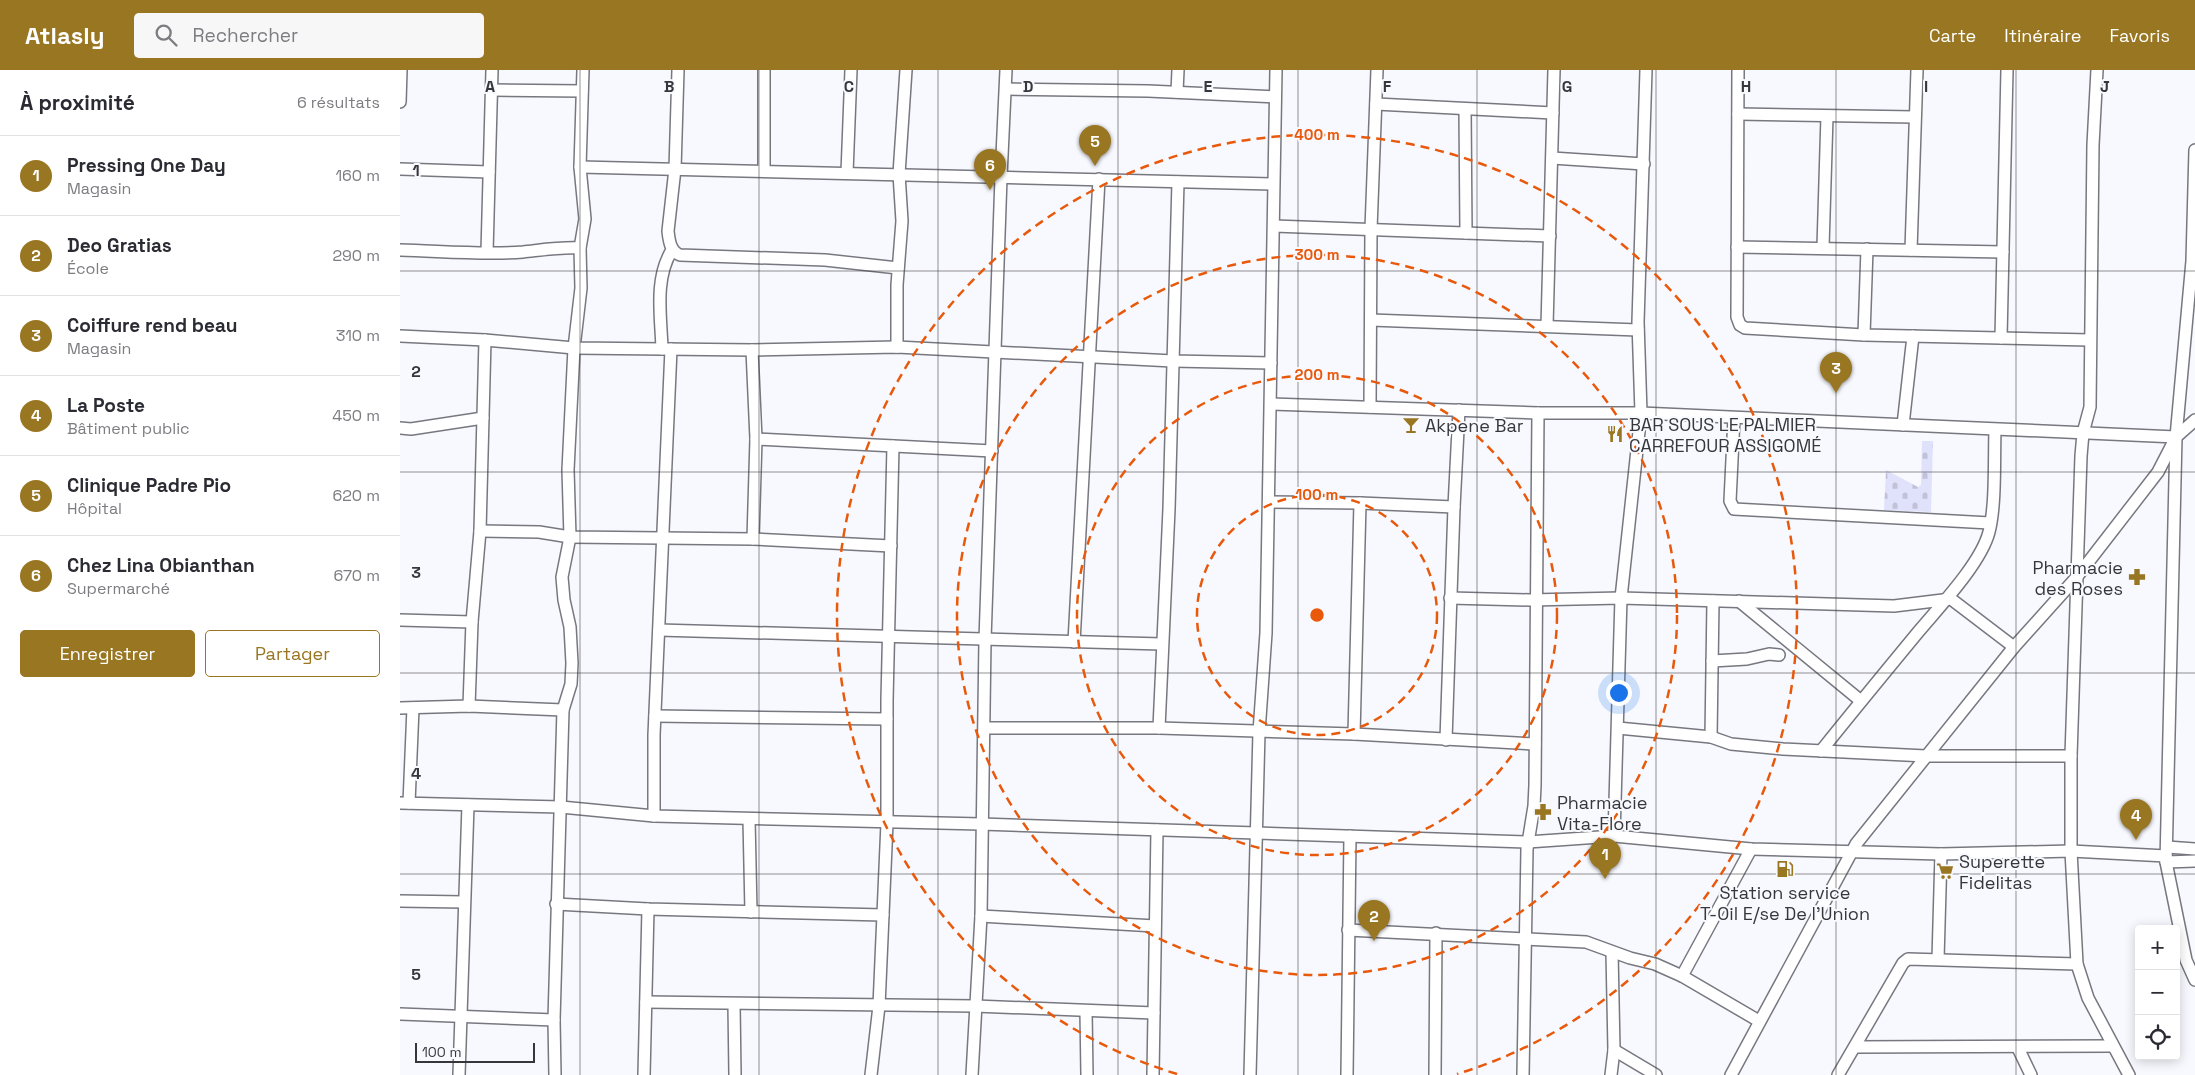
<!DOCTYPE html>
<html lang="fr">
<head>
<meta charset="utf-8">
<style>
	body { margin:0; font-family:"Space Grotesk",sans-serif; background:#f7f7f7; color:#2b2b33 }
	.controls { position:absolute; right:15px; bottom:15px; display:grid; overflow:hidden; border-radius:5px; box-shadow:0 2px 12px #0003 }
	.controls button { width:45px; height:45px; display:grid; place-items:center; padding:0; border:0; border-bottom:1px solid #e1e1e2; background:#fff; color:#2b2b33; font:25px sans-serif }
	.scale { position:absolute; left:15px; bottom:12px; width:120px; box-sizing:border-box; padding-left:5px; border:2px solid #37373b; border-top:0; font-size:14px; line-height:18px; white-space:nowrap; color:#37373b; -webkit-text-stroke:4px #f8f9fe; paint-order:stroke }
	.you { position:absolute; left:1218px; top:622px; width:18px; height:18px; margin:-12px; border:4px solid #fff; border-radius:50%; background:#1a73e8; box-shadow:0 0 0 8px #1a73e833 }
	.badge { display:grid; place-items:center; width:32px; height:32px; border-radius:50%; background:#997621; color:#fff; font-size:16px; font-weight:700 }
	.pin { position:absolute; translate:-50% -41px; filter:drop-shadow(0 1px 2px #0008) }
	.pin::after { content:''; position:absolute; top:26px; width:18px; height:15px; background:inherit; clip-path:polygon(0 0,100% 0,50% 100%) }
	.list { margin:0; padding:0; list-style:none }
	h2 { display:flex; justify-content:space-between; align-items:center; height:65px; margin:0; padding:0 20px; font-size:21px }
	h2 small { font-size:16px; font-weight:400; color:#7c7c81 }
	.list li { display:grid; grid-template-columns:32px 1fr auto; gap:15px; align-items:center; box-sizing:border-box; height:80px; padding:0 20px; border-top:1px solid #e1e1e2 }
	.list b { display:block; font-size:19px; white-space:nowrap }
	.list p { margin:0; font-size:16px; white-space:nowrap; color:#7c7c81 }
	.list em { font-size:16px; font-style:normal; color:#7c7c81 }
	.actions { display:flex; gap:10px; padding:15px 20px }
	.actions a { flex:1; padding:11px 0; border:1px solid #997621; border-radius:5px; text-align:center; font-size:18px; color:#997621 }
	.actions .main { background:#997621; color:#fff }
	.icon { flex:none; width:28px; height:28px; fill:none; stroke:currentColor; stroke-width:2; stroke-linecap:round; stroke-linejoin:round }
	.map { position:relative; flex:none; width:1795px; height:1005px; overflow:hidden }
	header { display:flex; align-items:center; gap:30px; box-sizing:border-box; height:70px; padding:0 25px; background:#997621; color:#fff }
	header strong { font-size:24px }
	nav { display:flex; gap:28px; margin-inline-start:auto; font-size:18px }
	.search { width:350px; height:45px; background:#f7f7f7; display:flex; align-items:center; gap:12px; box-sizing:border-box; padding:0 18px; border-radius:5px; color:#7c7c81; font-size:19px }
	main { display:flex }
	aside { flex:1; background:#fff }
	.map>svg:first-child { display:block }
	.cemetery { fill:url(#cemetery-stones) }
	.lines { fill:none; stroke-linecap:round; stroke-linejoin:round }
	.minor-casing { stroke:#777780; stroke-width:14 }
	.minor { stroke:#fff; stroke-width:11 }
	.grid { fill:none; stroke:#37373b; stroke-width:1; stroke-opacity:0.55 }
	.ring { fill:none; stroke:#e8590c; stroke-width:2.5; stroke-dasharray:9 6 }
	.labels { text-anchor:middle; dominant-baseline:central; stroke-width:4; stroke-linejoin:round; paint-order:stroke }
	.poi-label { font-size:18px; fill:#37373b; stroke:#f8f9fe; text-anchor:start }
	.grid-label { font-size:16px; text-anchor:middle; font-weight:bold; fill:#37373b; stroke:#f8f9fe; stroke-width:4; stroke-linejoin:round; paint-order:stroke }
	.centre { fill:#e8590c; stroke:#f8f9fe; stroke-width:2.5 }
	.ring-label { font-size:15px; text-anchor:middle; font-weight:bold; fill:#e8590c; stroke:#f8f9fe; stroke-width:4; stroke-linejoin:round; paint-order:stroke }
</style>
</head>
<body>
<header>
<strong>Atlasly</strong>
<div class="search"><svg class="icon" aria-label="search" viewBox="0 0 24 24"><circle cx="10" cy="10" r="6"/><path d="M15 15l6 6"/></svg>Rechercher</div>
<nav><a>Carte</a><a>Itinéraire</a><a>Favoris</a></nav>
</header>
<main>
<aside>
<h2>À proximité<small>6 résultats</small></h2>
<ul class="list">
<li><span class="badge">1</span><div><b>Pressing One Day</b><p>Magasin</p></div><em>160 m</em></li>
<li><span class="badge">2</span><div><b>Deo Gratias</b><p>École</p></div><em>290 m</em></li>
<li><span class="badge">3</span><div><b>Coiffure rend beau</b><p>Magasin</p></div><em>310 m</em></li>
<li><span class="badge">4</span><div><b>La Poste</b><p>Bâtiment public</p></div><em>450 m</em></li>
<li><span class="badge">5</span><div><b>Clinique Padre Pio</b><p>Hôpital</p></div><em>620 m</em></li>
<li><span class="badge">6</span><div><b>Chez Lina Obianthan</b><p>Supermarché</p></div><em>670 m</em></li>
</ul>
<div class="actions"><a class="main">Enregistrer</a><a>Partager</a></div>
</aside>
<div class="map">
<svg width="1795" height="1005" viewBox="0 0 1795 1005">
	<defs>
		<pattern id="cemetery-stones" width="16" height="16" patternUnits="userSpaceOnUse" patternTransform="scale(1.25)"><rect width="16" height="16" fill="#e0e1fb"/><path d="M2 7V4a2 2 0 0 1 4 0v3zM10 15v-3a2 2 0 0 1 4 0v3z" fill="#c1c2d8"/></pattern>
	</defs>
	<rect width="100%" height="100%" fill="#f8f9fe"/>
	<path class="cemetery" d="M1522,371h11l-2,71 -47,-2 2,-40 32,17 3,-2z"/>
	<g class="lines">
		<g class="minor-casing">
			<g id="minor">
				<path d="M278,0l-3,99 -7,62c1,9 2,20 12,24l145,5 73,8"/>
				<path d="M1338,0l-1,247 3,8 5,3 119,7 226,5"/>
				<path d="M1697,0l-4,75 -3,262 -7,26 -2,23 -10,300v95l6,113 11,34 41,77"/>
				<path d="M606,19l142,2 127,6"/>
				<path d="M92,20l90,1"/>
				<path d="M777,22l1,-22"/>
				<path d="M0,32l1,-32"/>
				<path d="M976,34l177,9"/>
				<path d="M1065,39l1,124"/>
				<path d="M1338,44l176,3"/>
				<path d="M1795,80l-3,111 -16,176 -10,425 20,98 9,20"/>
				<path d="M1152,88l92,6"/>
				<path d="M180,97l693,17"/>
				<path d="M0,99l89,3"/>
				<path d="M364,101v-101"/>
				<path d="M447,103l4,-103"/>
				<path d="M874,156l276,10"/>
				<path d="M1337,177l266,5"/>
				<path d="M1423,177l4,-131"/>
				<path d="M0,180c41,1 82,5 123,2 19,-2 37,-5 57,-4"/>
				<path d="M1511,180l6,-180"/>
				<path d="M87,182l5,-182"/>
				<path d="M971,250l267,10"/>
				<path d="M1147,256l7,-256"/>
				<path d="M1464,265l3,-86"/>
				<path d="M0,266l85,4 89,8 178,2 145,-3 276,14 98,2"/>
				<path d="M1601,268l6,-268"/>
				<path d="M497,277v-62l5,-64 -3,-47 7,-104"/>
				<path d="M262,279c-1,-33 -8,-70 10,-99"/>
				<path d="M352,280l4,89 -3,100"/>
				<path d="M871,334l267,9h103l535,24"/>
				<path d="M970,337l1,-178 6,-159"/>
				<path d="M1334,348l-4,83 4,8 256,14"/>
				<path d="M1503,355l10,-89"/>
				<path d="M0,358l11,1 72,-11"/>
				<path d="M356,369l236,12"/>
				<path d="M869,432l91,1 94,4"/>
				<path d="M80,461l59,1 31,5 183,2 138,7"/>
				<path d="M1050,528l80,2 91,-2 273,8 57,-7 63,48"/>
				<path d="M1339,531l122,100"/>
				<path d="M0,550l72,2"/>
				<path d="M259,560l503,14"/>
				<path d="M674,572l25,-463"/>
				<path d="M1312,591l35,-2 22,-5 10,1"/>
				<path d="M69,636l3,-84 8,-91 5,-191"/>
				<path d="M0,638l69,-2 94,4"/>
				<path d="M255,646l232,3"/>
				<path d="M585,658h174l195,6 181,10"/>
				<path d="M759,658l10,-219 9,-327"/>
				<path d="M1218,658l93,9 20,7 52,5 143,7h145"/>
				<path d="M954,664l6,-231"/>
				<path d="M1311,667l2,-136"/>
				<path d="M1046,670l8,-233 5,-97"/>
				<path d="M1421,681c32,-40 65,-80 98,-120 21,-25 62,-68 70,-99 7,-27 5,-73 6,-102"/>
				<path d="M0,733l161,4 93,9 327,8 547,18 86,-6 137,13 190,5 130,-3 95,5"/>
				<path d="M9,733l4,-95"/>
				<path d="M254,746v-81l17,-386"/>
				<path d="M349,749l2,93"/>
				<path d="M1214,766l7,-238 20,-185 -3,-91 8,-252"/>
				<path d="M1767,777l28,2"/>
				<path d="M1766,792l29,-1"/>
				<path d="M0,831l64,1"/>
				<path d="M156,834l92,5 235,6"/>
				<path d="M581,846l174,10"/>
				<path d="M948,860l238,12 44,16 25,6 27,12 77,45"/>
				<path d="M1538,889l3,-105"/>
				<path d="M1282,906l69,-127"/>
				<path d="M246,932l329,4 179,7"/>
				<path d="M334,934l1,71"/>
				<path d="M686,941l1,64"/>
				<path d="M0,944l154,6"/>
				<path d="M1455,977l257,-1"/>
				<path d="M1618,978l13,27"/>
				<path d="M1214,980l42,25"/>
				<path d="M59,1005l9,-270"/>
				<path d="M155,1005l-1,-55 9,-310 8,-26 1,-21 -2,-36 -6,-27 -2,-23 8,-40 -2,-67 6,-122 7,-60 -1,-40 5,-29 -5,-52 3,-97"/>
				<path d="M244,1005l4,-166"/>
				<path d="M471,1005l8,-69 8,-183v-123l6,-254"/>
				<path d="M572,1005l9,-159 4,-276 16,-463 5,-107"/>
				<path d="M753,1005l4,-245"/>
				<path d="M850,1005l9,-343 7,-99 10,-563"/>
				<path d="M947,1005l3,-239"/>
				<path d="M1035,1005l1,-142"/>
				<path d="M1123,1005l4,-226 7,-43 1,-21 3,-372"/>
				<path d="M1211,1005l3,-25 -2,-98"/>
				<path d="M1331,1005l125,-231 158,-197 62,-69 82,-106 18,-35 19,-17"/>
				<path d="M1438,1005l65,-112 5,-4 169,5"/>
			</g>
		</g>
		<use href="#minor" class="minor"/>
	</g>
	<path class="grid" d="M180,0v1005M359,0v1005M538,0v1005M718,0v1005M898,0v1005M1077,0v1005M1256,0v1005M1436,0v1005M1616,0v1005M0,201h1795M0,402h1795M0,603h1795M0,804h1795"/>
	<g class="ring">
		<circle cx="917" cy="545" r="120"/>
		<circle cx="917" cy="545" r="240"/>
		<circle cx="917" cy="545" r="360"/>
		<path d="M777 1004A480 480 0 1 1 1057 1004"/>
	</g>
	<defs>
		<g id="bar-bare" transform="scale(1.35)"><path d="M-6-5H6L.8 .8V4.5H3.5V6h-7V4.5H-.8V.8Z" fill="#997621" stroke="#f8f9fe" stroke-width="2.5" paint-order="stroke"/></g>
		<g id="restaurant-bare" transform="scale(1.35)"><path d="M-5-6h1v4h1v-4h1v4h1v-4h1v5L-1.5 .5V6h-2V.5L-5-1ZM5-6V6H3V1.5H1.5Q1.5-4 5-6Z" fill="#997621" stroke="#f8f9fe" stroke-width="2.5" paint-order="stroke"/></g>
		<g id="pharmacy-bare" transform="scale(1.35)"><path d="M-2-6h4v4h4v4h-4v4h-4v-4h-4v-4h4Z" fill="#997621" stroke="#f8f9fe" stroke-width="2.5" paint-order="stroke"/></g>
		<g id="fuel-bare" transform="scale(1.35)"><path d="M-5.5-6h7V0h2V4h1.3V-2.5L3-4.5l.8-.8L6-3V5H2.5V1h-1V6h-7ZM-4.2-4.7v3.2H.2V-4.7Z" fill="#997621" stroke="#f8f9fe" stroke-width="2.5" paint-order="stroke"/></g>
		<g id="supermarket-bare" transform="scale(1.35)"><path d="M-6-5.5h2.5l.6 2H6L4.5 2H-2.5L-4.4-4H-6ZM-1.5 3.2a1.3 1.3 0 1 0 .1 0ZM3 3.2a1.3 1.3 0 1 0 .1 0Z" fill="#997621" stroke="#f8f9fe" stroke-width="2.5" paint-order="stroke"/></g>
	</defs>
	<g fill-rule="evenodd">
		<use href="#bar-bare" x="1011" y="355"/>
		<use href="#restaurant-bare" x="1215" y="364"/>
		<use href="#pharmacy-bare" x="1737" y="507"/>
		<use href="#pharmacy-bare" x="1143" y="742"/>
		<use href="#fuel-bare" x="1385" y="799"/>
		<use href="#supermarket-bare" x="1545" y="801"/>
	</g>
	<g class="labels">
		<g class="poi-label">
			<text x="1229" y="354">BAR SOUS LE PALMIER<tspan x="1229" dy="21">CARREFOUR ASSIGOMÉ</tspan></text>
			<text x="1025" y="355">Akpene Bar</text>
			<text x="1723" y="497" text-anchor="end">Pharmacie<tspan x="1723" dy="21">des Roses</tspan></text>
			<text x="1157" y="732">Pharmacie<tspan x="1157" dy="21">Vita-Flore</tspan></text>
			<text x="1559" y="791">Superette<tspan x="1559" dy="21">Fidelitas</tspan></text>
			<text x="1385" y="822" text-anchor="middle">Station service<tspan x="1385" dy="21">T-Oil E/se De l'Union</tspan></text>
		</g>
	</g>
	<g class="grid-label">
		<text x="90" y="22">A</text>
		<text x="269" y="22">B</text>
		<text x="449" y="22">C</text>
		<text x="628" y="22">D</text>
		<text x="808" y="22">E</text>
		<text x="987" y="22">F</text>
		<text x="1167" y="22">G</text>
		<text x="1346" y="22">H</text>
		<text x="1526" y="22">I</text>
		<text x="1705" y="22">J</text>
		<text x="16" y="106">1</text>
		<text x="16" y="307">2</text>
		<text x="16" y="508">3</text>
		<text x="16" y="709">4</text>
		<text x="16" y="910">5</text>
	</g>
	<circle cx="917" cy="545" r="8" class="centre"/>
	<g class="ring-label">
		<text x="917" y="70">400 m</text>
		<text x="917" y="190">300 m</text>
		<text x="917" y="310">200 m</text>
		<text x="917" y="430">100 m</text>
	</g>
</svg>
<div class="controls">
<button>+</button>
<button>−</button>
<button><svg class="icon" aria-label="locate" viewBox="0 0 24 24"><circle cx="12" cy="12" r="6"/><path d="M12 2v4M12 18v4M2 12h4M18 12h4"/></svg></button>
</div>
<div class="scale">100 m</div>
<div class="you"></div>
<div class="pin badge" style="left:1205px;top:809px">1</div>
<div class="pin badge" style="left:974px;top:871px">2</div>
<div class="pin badge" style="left:1436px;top:323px">3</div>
<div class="pin badge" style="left:1736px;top:770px">4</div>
<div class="pin badge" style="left:695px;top:96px">5</div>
<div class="pin badge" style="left:590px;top:120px">6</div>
</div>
</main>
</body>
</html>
